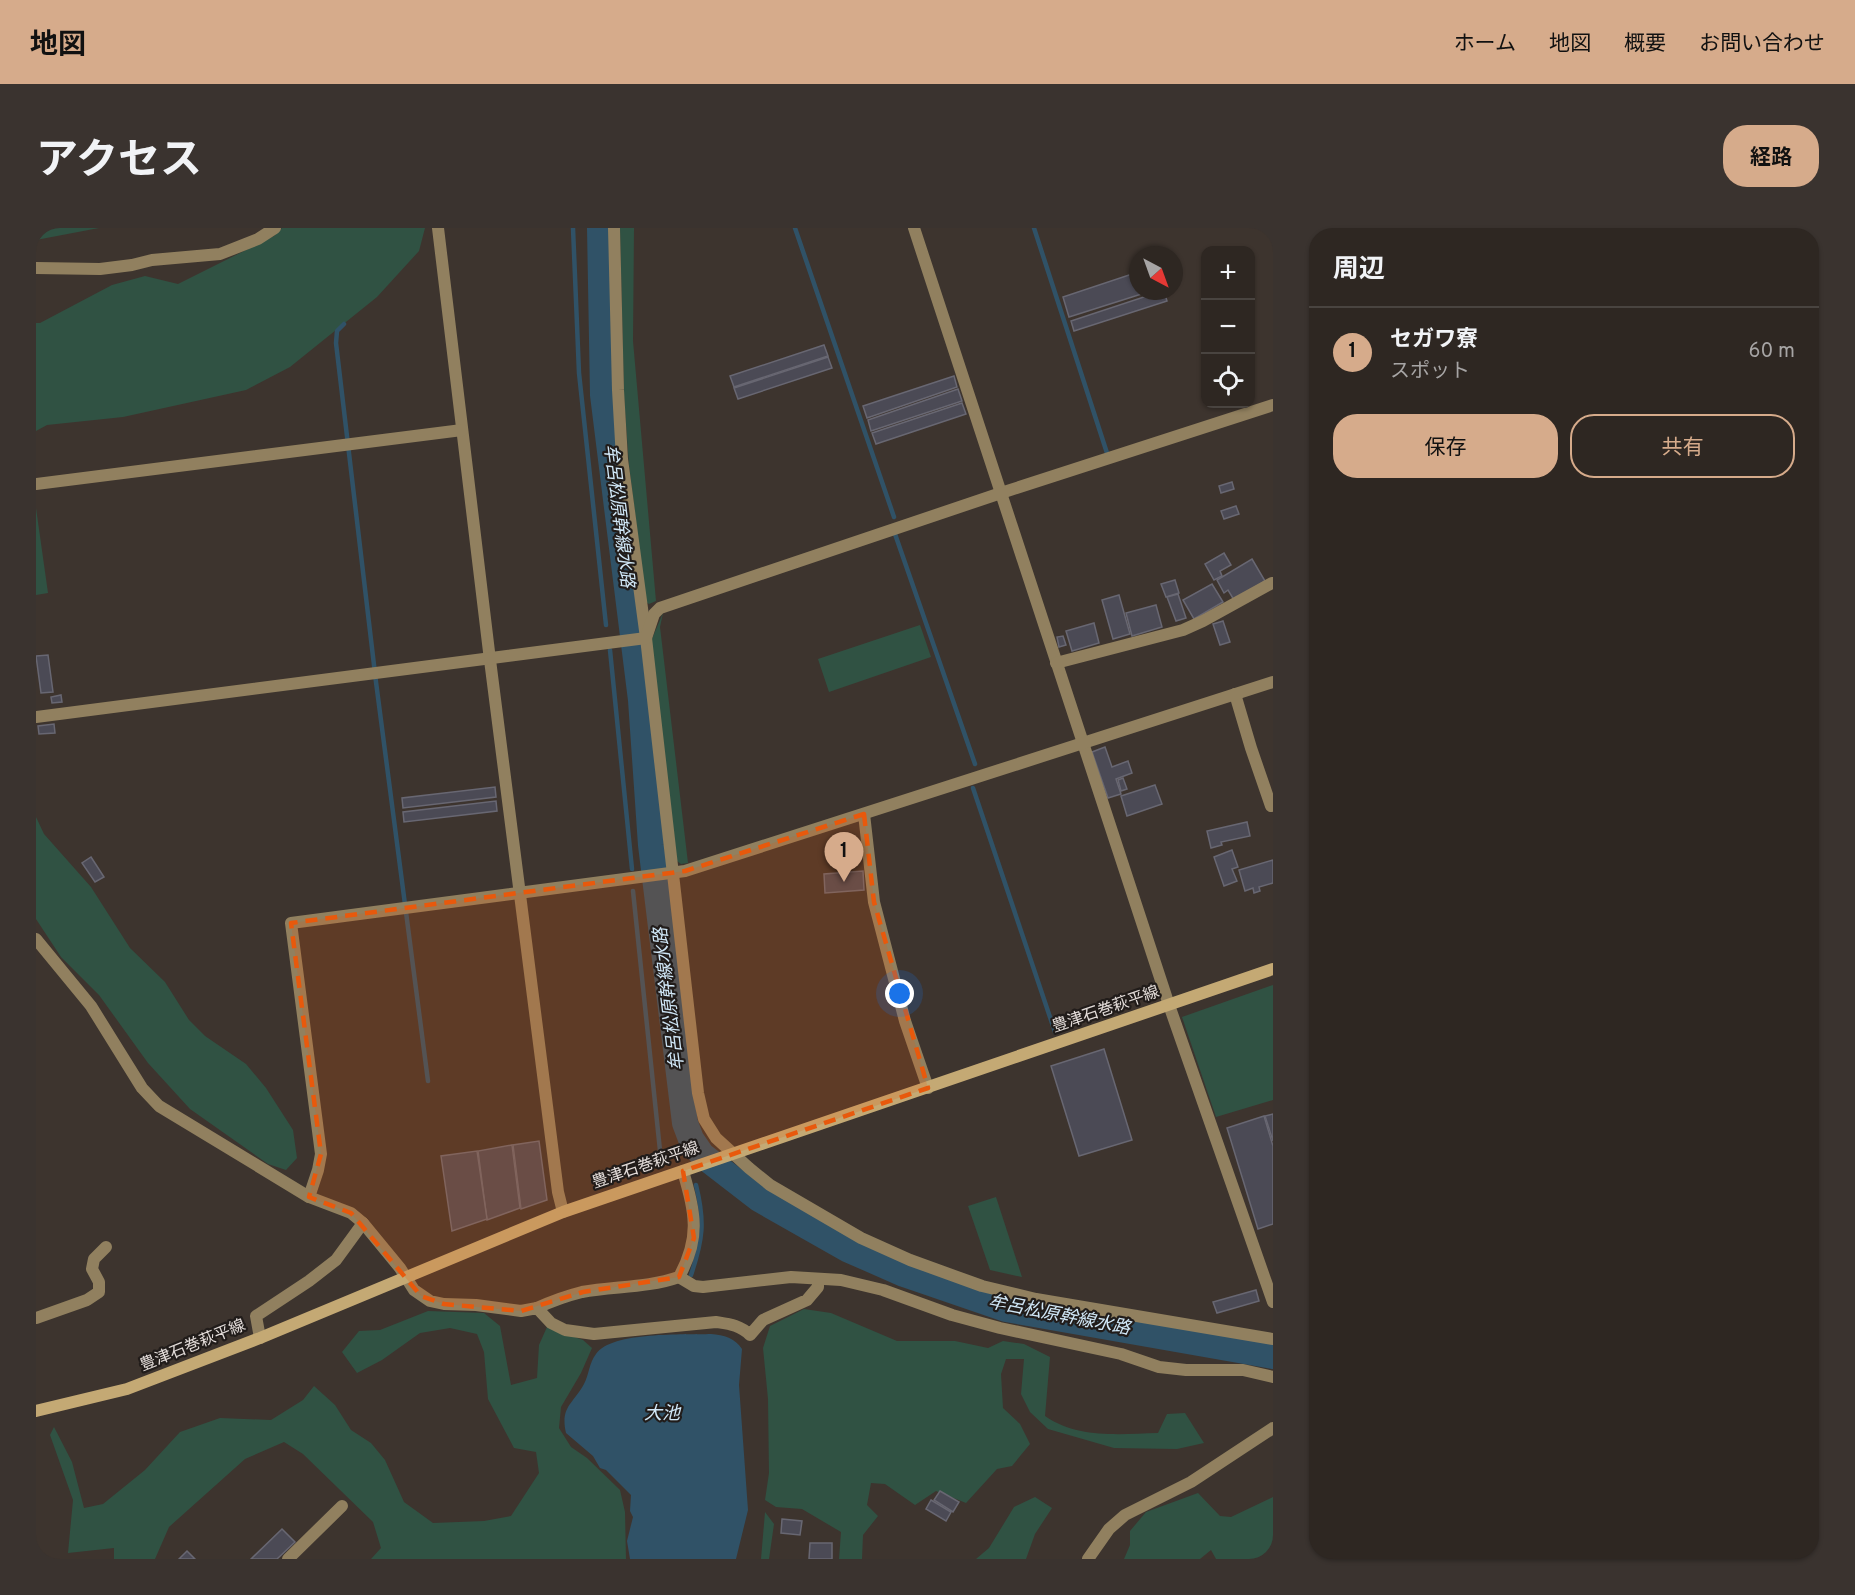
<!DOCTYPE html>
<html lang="ja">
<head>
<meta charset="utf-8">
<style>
	body { margin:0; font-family:Overpass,"Noto Sans JP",sans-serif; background:#3a332f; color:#f1f3f6 }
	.controls { position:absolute; right:18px; top:18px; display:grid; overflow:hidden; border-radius:12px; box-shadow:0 2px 4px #0004 }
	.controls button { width:54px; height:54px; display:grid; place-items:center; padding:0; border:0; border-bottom:2px solid #494440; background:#2e2722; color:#f1f3f6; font:30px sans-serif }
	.compass { position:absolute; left:1093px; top:18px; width:54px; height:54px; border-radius:50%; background:#2e2722; box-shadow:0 2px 4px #0004; rotate:139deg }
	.you { position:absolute; left:864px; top:766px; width:21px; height:21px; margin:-15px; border:4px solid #fff; border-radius:50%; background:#1a73e8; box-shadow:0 0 0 9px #1a73e833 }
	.badge { display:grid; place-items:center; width:39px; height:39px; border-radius:50%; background:#d6ab8b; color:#111; font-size:20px; font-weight:700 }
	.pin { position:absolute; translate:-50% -50px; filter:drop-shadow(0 2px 3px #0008) }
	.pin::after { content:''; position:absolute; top:32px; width:21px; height:18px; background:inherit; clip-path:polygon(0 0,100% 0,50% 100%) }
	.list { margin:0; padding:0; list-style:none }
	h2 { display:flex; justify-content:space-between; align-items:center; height:78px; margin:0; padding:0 24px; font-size:26px }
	h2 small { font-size:20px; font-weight:400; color:#a7a5a5 }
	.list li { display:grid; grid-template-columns:39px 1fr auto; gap:18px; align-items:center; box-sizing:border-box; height:90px; padding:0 24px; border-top:2px solid #494440 }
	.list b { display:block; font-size:22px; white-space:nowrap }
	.list p { margin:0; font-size:20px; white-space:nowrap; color:#a7a5a5 }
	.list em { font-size:20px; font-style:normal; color:#a7a5a5 }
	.actions { display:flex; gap:12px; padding:18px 24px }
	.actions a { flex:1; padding:14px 0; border:2px solid #d6ab8b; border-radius:24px; text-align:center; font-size:21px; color:#d6ab8b }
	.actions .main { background:#d6ab8b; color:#111 }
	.icon { flex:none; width:33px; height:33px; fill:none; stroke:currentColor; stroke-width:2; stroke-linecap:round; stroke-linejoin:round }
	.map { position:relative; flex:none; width:1237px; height:1331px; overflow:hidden; border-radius:24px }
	header { display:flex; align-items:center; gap:36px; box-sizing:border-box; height:84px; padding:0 30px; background:#d6ab8b; color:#111 }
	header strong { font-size:28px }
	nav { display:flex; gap:33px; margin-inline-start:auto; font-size:21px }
	.intro { display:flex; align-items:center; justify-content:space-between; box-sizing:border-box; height:144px; padding:0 36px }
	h1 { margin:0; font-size:42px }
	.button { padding:15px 27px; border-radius:24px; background:#d6ab8b; color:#111; font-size:21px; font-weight:700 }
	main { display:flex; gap:36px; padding:0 36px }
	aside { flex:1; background:#2e2722; border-radius:24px; box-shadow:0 2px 4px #0004 }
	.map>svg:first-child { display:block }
	.green { fill:#305243 }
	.water { fill:#305267 }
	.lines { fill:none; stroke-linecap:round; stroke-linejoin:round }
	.stream { stroke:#305267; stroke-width:4.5 }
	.river { stroke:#305267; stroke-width:26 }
	.building { fill:#4b4a55; stroke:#686772; stroke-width:1.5 }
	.street { stroke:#91805f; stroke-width:12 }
	.secondary { stroke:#c4a974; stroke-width:12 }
	.marked { fill:#e8590c; fill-opacity:0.2; stroke:#e8590c; stroke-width:4.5; stroke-dasharray:12 8; stroke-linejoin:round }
	.labels { text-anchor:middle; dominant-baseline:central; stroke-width:4.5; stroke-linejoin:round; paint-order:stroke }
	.street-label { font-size:16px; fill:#e3dcd9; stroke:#211c1a }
	.water-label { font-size:18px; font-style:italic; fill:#d0e7f7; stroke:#211c1a }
</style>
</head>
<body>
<header>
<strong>地図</strong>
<nav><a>ホーム</a><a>地図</a><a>概要</a><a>お問い合わせ</a></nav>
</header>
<div class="intro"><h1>アクセス</h1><a class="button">経路</a></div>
<main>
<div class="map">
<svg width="1237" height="1331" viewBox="0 0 1237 1331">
	<rect width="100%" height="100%" fill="#3d342e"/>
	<g class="green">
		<path d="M0,0h63l-63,12z"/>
		<path d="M246,0h143l-6,23 -42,46 -87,70 -44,23 -123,27 -76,8 -11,6v-108h4l72,-38 33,-9 33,8 96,-48z"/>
		<path d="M584,0h14l-1,113 23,260 -7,3 -3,-2 -17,-137 -5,-68z"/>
		<path d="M0,280l12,85 -12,2z"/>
		<path d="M627,385l-3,14 28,236 -7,1 -4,-3 -26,-220z"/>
		<path d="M884,397l11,32 -102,35 -11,-33z"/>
		<path d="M0,589l8,17 47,53 39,61 35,34 24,38 16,16 41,28 20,24 27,42 4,28 -11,12 -18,-6 -78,-55 -42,-46 -49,-68 -38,-38 -25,-38z"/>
		<path d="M1237,757v115l-57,17 -34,-100z"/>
		<path d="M960,969l26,80 -32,-7 -22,-64z"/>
		<path d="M768,1081l27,4 66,28h58l33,7 15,-7 21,3 26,13 -5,59c33,23 75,18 113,17l9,-19 18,-1 19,30 -27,6 -63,-1 -66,-19 -18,-17 -9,-18 3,-35h-18l-5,15 2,34 17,16 10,20 -18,22 -15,3 -31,34 -30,-12 -21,14 -30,-21 -14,-1 -4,22 11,11 -15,19 -1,24h-23l2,-27 -39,-23 -26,-2 -11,-7 4,-27 -1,-74 -5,-51 7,-22z"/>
		<path d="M392,1083l56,2 16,13 11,59 26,-7 2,-33 8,-18 36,13 9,8 -11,25 -20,34 -2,21 12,19 16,11 33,32 5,22 1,47h-255l10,-11 -8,-26 -70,-68 -19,-12 -39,17 -76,68 -14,32h-41v-11l-46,5 5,-53 -23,-65 4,-8 18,35 12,46 19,-4 42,-34 35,-38 40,-14 51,2 32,-20 11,-14 21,19 16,25 20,13 14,17 19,42 29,21 51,-2 27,-5 28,-43 -3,-21 -22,-4 -26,-49 -4,-47 -7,-18 -27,-6 -30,5 -38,27 -25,13 -15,-21 17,-21 21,-1z"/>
		<path d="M1162,1265l22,23 11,1 42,-20v62h-57l-5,-9 -11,9h-76l6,-14v-14l16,-19z"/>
		<path d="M999,1269l17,11 -17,26 -9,25h-50l13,-11 25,-41z"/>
		<path d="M729,1284l9,12 -5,35h-8z"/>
	</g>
	<path class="water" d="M675,1106c13,1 24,4 31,15l-3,36 9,125 -12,49h-106l-3,-18 6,-24 -3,-6 1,-16 -25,-25 -6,-2 -7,-12 -27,-23c-6,-26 7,-29 18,-49 5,-9 5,-21 12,-30 16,-23 89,-19 115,-20z"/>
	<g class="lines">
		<g class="stream">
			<path d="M537,0l6,145 27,252"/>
			<path d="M759,0l99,289"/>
			<path d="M998,0l73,225"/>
			<path d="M308,96l-7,7 -1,12 40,339 52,399"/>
			<path d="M859,306l80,230"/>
			<path d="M574,422l22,219"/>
			<path d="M937,560l82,244"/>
			<path d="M597,663l28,269"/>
			<path d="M655,1047c12,-36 14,-53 5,-90"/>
		</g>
		<path class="river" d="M564,0l3,167 38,305 10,145 34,278 6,16 11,16 57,44 88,50 57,25 102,35 267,47"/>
	</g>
	<g class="building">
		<path d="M1102,44v19h13l-82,26 -6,-20z"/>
		<path d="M1126,63h2l3,10 -93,30 -3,-10z"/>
		<path d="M788,117l4,11 -94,31 -4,-11z"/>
		<path d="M792,129l4,11 -94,31 -4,-11z"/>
		<path d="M918,148l3,11 -90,31 -4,-12z"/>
		<path d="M922,161l4,12 -91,30 -3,-11z"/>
		<path d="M926,175l4,11 -90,30 -4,-11z"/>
		<path d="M1196,254l2,7 -13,4 -2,-7z"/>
		<path d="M1200,278l3,8 -15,5 -3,-8z"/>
		<path d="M1188,325l7,12 -11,6 2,5 -8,4 -9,-16z"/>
		<path d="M1216,331l13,22 -31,19 -6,-10 -4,3 -7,-13z"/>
		<path d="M1139,352l4,13 -13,4 -5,-13z"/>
		<path d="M1176,356l11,18 -29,17 -11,-19z"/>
		<path d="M1142,366l8,24 -10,3 -9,-24z"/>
		<path d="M1083,367l11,39 -17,5 -11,-39z"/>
		<path d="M1120,377l6,22 -30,9 -6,-23z"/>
		<path d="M1187,393l7,21 -10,3 -7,-21z"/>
		<path d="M1058,395l5,20 -27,8 -6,-20z"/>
		<path d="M1027,408l3,9 -7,2 -2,-10z"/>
		<path d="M12,427l5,37 -12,1 -5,-37z"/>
		<path d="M25,467l1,7 -10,1 -1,-6z"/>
		<path d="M18,496l1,9 -16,1 -1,-8z"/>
		<path d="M1069,519l7,20 16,-6 4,12 -16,6 5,15 -13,4 -16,-46z"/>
		<path d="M1087,550l4,11 -6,2 -3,-11z"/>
		<path d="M1119,557l7,19 -35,12 -6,-20z"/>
		<path d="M459,559l1,10 -93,11 -1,-10z"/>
		<path d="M460,573l1,10 -93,11 -1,-10z"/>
		<path d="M1211,594l3,14 -29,6 1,3 -11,3 -4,-17z"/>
		<path d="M1196,622l6,17 -6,2 5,12 -13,5 -10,-29z"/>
		<path d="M55,629l13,20 -9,5 -13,-19z"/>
		<path d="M1237,632v23l-14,4 1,4 -6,2 -1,-5 -8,3 -6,-21z"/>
		<path d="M827,643l1,19 -39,3 -1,-19z"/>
		<path d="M1068,821l28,91 -53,16 -28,-90z"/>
		<path d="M1237,886v27l-8,-25z"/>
		<path d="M1228,888l9,30v78l-15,5 -31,-101z"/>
		<path d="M503,913l8,59 -26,9 -8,-64z"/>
		<path d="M476,917l8,63 -33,12 -9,-69z"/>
		<path d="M441,923l10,68 -35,12 -11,-75z"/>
		<path d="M1220,1062l3,11 -42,12 -4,-11z"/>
		<path d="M904,1263l19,11 -6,10 -19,-12z"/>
		<path d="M895,1272l20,12 -5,9 -20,-12z"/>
		<path d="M746,1291l20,2 -2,14 -19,-2z"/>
		<path d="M246,1301l13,13 -18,17h-26z"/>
		<path d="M774,1315h22v16h-23z"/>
		<path d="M151,1323l8,8h-16z"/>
	</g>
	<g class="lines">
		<g class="street">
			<path d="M402,0l52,432 68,532 5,20"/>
			<path d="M578,0l4,162 4,69 24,179 52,455 6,26 12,19 33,30 21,17 91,53 49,22 72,26 54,13 237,40"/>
			<path d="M878,0l255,777 104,297"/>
			<path d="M0,40l64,1 32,-4 20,-5 68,-6 38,-15 17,-11"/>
			<path d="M0,256l426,-54"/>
			<path d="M1020,435l127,-33 20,-9 69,-38"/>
			<path d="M1199,466l16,54 20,58"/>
			<path d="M0,489l610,-79 8,-24 6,-6 341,-115 272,-88"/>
			<path d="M828,586l10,88 31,119 23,67"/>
			<path d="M0,711l55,67 51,82 17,18 150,91 42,16 12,10 37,45 14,22 16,11 14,3 32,1 45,6 16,-3 14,15 14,7 29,4 122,-12c13,2 24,3 34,13l13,-15 44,-20 11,-13v-8"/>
			<path d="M273,969l9,-27 3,-16 -30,-231 394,-52 588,-189"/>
			<path d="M643,1049l15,9 9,1 88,-10 50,3 42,10 69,25 48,13 121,26 38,13 27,3h57l30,7"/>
			<path d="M501,1080c15,-7 29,-12 45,-16 32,-6 65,-4 97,-15 22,-40 16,-64 4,-106"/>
			<path d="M0,1090l51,-18 12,-8v-10l-7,-13 2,-10 12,-12"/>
			<path d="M224,1110l-4,-22 53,-35 27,-21 27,-37"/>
			<path d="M252,1331l54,-53"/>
			<path d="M1052,1331l21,-30 16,-14 66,-33 82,-54"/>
		</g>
		<path class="secondary" d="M0,1183l91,-22 133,-51 303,-126 710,-243"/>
	</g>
	<path class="marked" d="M828,586l10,88 54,186 -245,83 11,67 -15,39 -96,15 -62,19 -77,-7 -23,-8 -70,-83 -42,-16 12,-43 -30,-231 394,-52z"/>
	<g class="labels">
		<g class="street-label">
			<text transform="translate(1070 782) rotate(-19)">豊津石巻萩平線</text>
			<text transform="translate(610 938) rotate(-19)">豊津石巻萩平線</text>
			<text transform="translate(157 1118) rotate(-22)">豊津石巻萩平線</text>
		</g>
		<g class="water-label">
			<text transform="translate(582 288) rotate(83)">牟呂松原幹線水路</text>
			<text transform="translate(634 771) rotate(-97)">牟呂松原幹線水路</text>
			<text transform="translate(1023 1088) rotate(11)">牟呂松原幹線水路</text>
			<text x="626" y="1186">大池</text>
		</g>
	</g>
</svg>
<div class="controls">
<button>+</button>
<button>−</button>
<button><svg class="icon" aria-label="locate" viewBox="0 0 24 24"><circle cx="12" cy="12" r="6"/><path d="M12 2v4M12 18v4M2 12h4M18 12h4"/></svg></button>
</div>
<svg class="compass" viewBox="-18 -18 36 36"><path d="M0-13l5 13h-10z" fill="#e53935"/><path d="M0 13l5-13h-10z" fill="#a7a5a5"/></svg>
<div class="you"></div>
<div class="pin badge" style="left:808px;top:654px">1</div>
</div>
<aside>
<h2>周辺<small></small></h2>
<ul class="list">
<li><span class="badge">1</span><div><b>セガワ寮</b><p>スポット</p></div><em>60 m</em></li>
</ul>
<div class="actions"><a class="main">保存</a><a>共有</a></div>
</aside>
</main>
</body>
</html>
